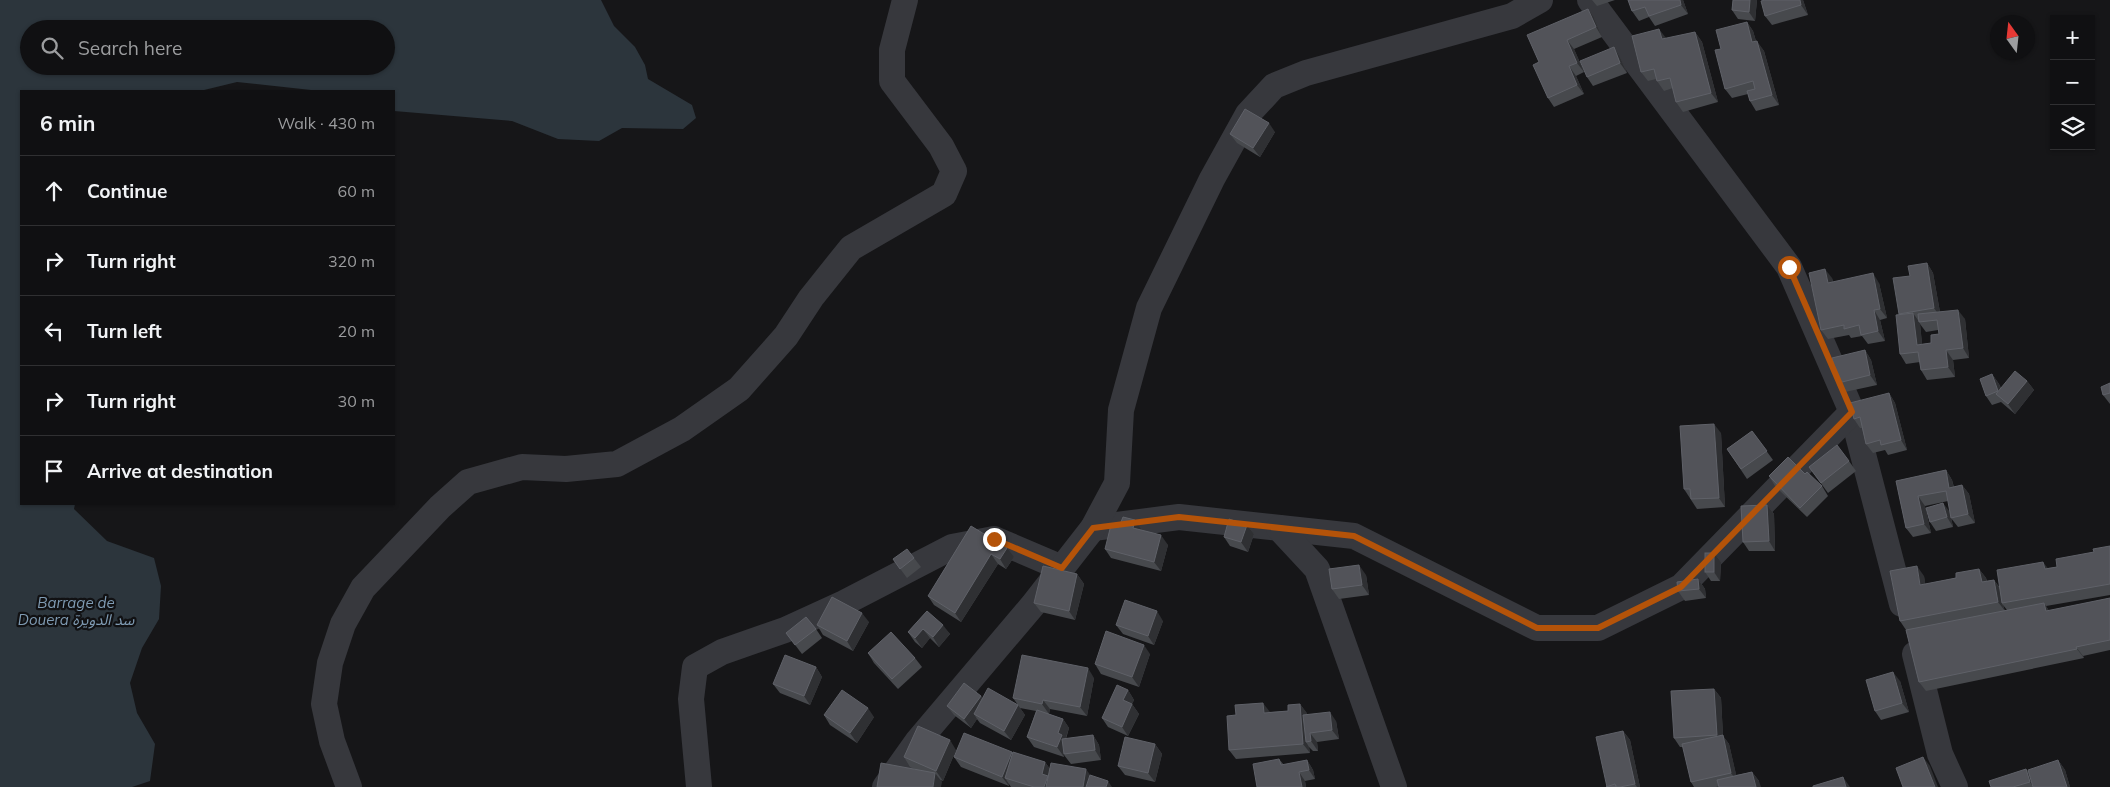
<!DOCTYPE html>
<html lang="en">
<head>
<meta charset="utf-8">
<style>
	body { margin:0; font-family:Mulish,"Noto Sans Arabic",sans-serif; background:#19191b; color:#f1f3f6 }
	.controls { position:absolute; right:15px; top:15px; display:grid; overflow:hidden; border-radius:0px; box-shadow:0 1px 4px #0004 }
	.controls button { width:45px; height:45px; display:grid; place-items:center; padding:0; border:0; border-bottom:1px solid #303032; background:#101012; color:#f1f3f6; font:25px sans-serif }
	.compass { position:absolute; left:1990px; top:15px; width:45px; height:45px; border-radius:50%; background:#101012; box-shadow:0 1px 4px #0004; rotate:345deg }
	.stop { position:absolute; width:15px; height:15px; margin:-11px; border:4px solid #b45309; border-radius:50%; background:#fff }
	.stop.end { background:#b45309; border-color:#fff; box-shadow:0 1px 5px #0008 }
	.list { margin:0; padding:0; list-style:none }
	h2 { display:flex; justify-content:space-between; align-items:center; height:65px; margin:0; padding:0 20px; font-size:21px }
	h2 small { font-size:16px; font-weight:400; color:#9c9d9f }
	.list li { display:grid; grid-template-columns:32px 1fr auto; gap:15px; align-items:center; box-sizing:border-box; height:70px; padding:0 20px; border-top:1px solid #303032 }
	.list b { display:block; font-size:19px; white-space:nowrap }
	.list em { font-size:16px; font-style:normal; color:#9c9d9f }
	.icon { flex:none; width:28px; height:28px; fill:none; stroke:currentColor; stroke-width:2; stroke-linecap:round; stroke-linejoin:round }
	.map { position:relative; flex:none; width:2110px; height:787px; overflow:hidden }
	.search { position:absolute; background:#101012; box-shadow:0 1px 4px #0004; left:20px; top:20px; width:375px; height:55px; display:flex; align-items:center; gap:12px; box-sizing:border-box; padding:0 18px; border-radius:28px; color:#9c9d9f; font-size:19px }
	.panel { position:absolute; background:#101012; box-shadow:0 1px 4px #0004; left:20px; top:90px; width:375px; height:415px; border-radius:0px }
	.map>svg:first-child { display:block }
	.water { fill:#2c353c; fill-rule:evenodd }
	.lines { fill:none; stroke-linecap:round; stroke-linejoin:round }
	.minor { stroke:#37383d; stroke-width:26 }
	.wall { fill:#47494d; fill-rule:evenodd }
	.shaded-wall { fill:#2f3033 }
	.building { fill:#525359; stroke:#5f6168 }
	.route { stroke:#b45309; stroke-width:6 }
	.labels { text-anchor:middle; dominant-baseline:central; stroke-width:4.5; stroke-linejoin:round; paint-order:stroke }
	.water-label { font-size:15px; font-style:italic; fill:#7f9bb3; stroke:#111113 }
</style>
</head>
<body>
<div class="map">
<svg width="2110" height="787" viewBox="0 0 2110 787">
	<rect width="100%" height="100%" fill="#161618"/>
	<path class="water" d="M0,0h601l13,26 21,21 10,18 3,14 44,26 4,13 -13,11 -61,-1 -23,13 -41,-2 -46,-18 -118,-10v-20h-74l-83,-9 -37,9h-179v413h54l-1,5 33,32 47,17 7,28 -2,33 -17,29 -12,35 7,30 18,31 -5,37 -18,6h-132zM29,29h357v37h-357z"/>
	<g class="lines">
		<g class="minor">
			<path d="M1590,0l199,267 63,145 50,192"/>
			<path d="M1093,528l86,-11 175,19 183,92h61l83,-41 171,-175"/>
			<path d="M1279,528l38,41 77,218"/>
			<path d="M1915,654l25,100 15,33"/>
			<path d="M349,787l-17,-46 -8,-37 6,-41 13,-39 20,-36 77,-81 28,-25 54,-15 44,2 51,-5 65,-35 57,-40 47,-53 25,-38 40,-50 93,-54 10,-23 -13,-25 -49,-65v-31l13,-50"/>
			<path d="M699,787l-8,-88 4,-32 27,-15 63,-22 59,-27 108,-56 42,-8 68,29"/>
			<path d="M885,787l32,-45 116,-137 60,-77 24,-45 4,-73 28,-102 63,-129 36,-65 26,-28 32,-13 206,-57 28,-16"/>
		</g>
	</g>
	<g class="wall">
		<path d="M1592,0h23l-18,6z"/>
		<path d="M1628,0h55l5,14 -33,12 -6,-9 -10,4 -7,-10z"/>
		<path d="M1713,0h44l-2,21 -17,-2 -6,-9 1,-10z"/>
		<path d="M1803,0l5,15 -36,10 -7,-9z"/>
		<path d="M1594,18l8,19 -28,12 10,23 -8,4 8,18 -30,13 -6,-9 -9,-36z"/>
		<path d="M1747,22l6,9 3,10 8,10 15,54 -23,6 -6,-10 -2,-7 -16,4 -7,-9 -4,-40z"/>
		<path d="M1695,32l7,10 16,60 -35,10 -7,-10 -3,-14 -9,3 -7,-10 -1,-2 -8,2 -7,-9 25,-33z"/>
		<path d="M1614,47l6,10 7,16 -34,13 -6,-9z"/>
		<path d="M1275,132l-15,25 -23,-14 -7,-9z"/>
		<path d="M1927,263l6,10 7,39 25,7 4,39 -16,2 2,17 -28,3 -6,-10 -1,-8 -14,2 -6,-10 -1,-40 11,-38zM1920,324l6,8 12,-2 1,4 -8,9 -9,1z"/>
		<path d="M1832,278l1,4 46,1 8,35 -7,2 5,21 -17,3 -6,-8 -11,2 -2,-3 -21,4 -7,-9z"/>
		<path d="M1865,350l6,10 6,25 -32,7 -7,-9z"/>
		<path d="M1992,374l7,10 2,4 26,-7 7,9 -19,24 -14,-12 -9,3 -6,-9z"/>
		<path d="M2110,383v21l-7,-9z"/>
		<path d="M1889,393l6,10 12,47 -19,5 -3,-5 -12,3 -7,-9 -4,-16h-2l-6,-9z"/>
		<path d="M1752,431l21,29 -26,19 -20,-30z"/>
		<path d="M1721,433l4,74 -28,2 -13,-20z"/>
		<path d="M1849,461l7,10 -28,22 -19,-26z"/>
		<path d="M1946,470l6,10 2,7 8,-2 7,9 6,29 -17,4 -7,-9 -3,-17 -23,5 6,27 -18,4 -7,-9 -10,-47z"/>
		<path d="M1805,474l17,12 6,10 -21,21 -32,-31 -6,-10z"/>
		<path d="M1767,505l7,9 1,37h-26l-6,-9z"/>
		<path d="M1950,512l3,15 -17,4 -6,-9z"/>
		<path d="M1135,520l6,10 27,15 -7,26 -50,-13 -6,-9 14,-22z"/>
		<path d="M1247,525l7,9 -6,18 -18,-6 -6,-9z"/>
		<path d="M971,526l43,31 -8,12 -8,-5 -37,58 -27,-17 -6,-9z"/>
		<path d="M2110,546v49l-64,11 3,5 61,-13v52l-27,6 1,2 -158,33 -7,-9 -13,-52 -6,-9 24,-45 1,8 31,-6 23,-9 7,9 1,3 7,-1 6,8 48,-20 9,-1zM2003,605l4,5 -2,1z"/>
		<path d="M1714,553l7,9 -1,19h-9l-6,-9z"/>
		<path d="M914,558l7,9 -14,11 -14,-19z"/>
		<path d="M1077,574l7,10 -9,36 -34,-8 -7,-9z"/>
		<path d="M1366,575l3,20 -30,4 -7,-10z"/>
		<path d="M1698,579l7,10 1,9 -21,3 -7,-10z"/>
		<path d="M927,611l23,23 -11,13 -9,-9 -8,10 -7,-6 -7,-10z"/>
		<path d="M1163,621l-9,24 -31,-11 -7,-9z"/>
		<path d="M869,622l-16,29 -30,-16 -6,-10z"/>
		<path d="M816,629l6,9 -20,16 -16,-21z"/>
		<path d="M868,653l47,5 7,9 -24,22 -24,-26z"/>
		<path d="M1150,654l-11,33 -38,-13 -6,-10z"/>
		<path d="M816,667l6,10 -12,28 -30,-12 -7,-9z"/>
		<path d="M1094,678l-7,38 -37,-7 -1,5 14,5 6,9 -3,11 27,-4 6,10 2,15 -30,4 -7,-9v2l-30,-10 -7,-10 9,-26 -16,-3 5,7 -14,25 -31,-17 -3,-4 -6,9 -17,-13 -7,-9 34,-10 1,2 36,7 -5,-7z"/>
		<path d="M1900,681l9,31 -28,8 -6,-9z"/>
		<path d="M1714,689l7,9 2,38 6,8 7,31 16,-3 7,9 -43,6h-22l-3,-5 -8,-35h-3l-6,-9z"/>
		<path d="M1128,690l6,10 -2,4 7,10 -11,22 -20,-9 -6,-9z"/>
		<path d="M1300,704l7,10 29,7 3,18 -22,3 1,9h-5l-4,-4 1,6 -74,6 -7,-9 40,-38 19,-1z"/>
		<path d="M824,715l50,2 -17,26 -27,-18z"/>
		<path d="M1623,731l7,9 10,47h-34h1z"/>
		<path d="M1155,744l7,10 -7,28 -30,-7 -7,-9z"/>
		<path d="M956,750l-13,31 -3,-1 2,2 -32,-15 -6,-10z"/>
		<path d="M1012,752l33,10 5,7 40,6 16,12h-95l-2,-3v2l-48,-19 -7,-10z"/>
		<path d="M1279,759l5,6 23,-5 6,10 2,9 -10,2 1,6h-49z"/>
		<path d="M2058,760l7,10 5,17h-79l35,-18 4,6z"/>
	</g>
	<g class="shaded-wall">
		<path d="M1680,0h3l5,14 -7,-9z"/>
		<path d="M1750,0h7l-2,21 -6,-9z"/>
		<path d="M1800,0h3l5,15 -7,-10z"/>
		<path d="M1588,9l6,9 8,19 -6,-10z"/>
		<path d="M1747,22l6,9 6,21 -7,-10z"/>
		<path d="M1659,29l7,9 2,11 -6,-10z"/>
		<path d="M1695,32l7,10 16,60 -7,-9z"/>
		<path d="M1567,40l7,9 10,23 -7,-9z"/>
		<path d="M1757,41l7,10 15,54 -7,-10z"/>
		<path d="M1614,47l6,10 7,16 -7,-10z"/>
		<path d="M1569,66l7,10 8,18 -7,-9z"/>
		<path d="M1269,123l6,9 -15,25 -7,-9z"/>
		<path d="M1927,263l6,10 8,45 -7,-10z"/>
		<path d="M1825,269l7,9 3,14 -7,-9z"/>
		<path d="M1873,273l6,10 8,35 -7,-9z"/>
		<path d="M1874,310l6,10 5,21 -7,-10z"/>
		<path d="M1958,310l7,9 4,39 -6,-10z"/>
		<path d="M1913,313l7,10 3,31 -6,-9z"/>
		<path d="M1865,350l6,10 6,25 -7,-10z"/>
		<path d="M1946,350l7,10 2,17 -7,-10z"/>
		<path d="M1992,374l7,10 6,16 -7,-9z"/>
		<path d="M2027,381l7,9 -19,24 -7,-10z"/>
		<path d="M1889,393l6,10 12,47 -6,-10z"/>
		<path d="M1714,424l7,9 4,74 -6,-9z"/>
		<path d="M1946,470l6,10 4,17 -7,-9z"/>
		<path d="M1962,485l7,9 6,29 -7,-9z"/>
		<path d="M1918,496l7,10 6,27 -7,-9z"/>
		<path d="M1943,503l7,9 3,15 -6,-10z"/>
		<path d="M1767,505l7,9 1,37 -6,-10z"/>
		<path d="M1135,520l6,9 -1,8 -7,-9z"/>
		<path d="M1247,525l7,9 -6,18 -7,-10z"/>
		<path d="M1161,535l7,10 -7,26 -7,-9z"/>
		<path d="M1007,548l7,9 -8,12 -6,-10z"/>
		<path d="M1714,553l7,9 -1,19 -6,-9z"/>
		<path d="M991,554l7,10 -37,58 -6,-9z"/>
		<path d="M2043,562l7,9 -5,-2z"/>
		<path d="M1359,565l7,10 3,20 -7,-10z"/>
		<path d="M1917,566l7,10 3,18 -7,-9z"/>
		<path d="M1979,569l7,9 3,13 -7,-9z"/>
		<path d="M1077,574l7,10 -9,36 -6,-9z"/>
		<path d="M1698,579l7,10 1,9 -7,-9z"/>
		<path d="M1994,580l6,9 2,14 3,8 -7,-9z"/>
		<path d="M2044,603l6,9 -4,-1z"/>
		<path d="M1157,611l6,10 -9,24 -6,-9z"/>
		<path d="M862,613l7,9 -16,29 -6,-10z"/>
		<path d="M943,625l7,9 -11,13 -6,-10z"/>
		<path d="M923,629l7,9 -8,10 -7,-10z"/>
		<path d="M1144,645l6,9 -11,33 -7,-10z"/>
		<path d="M2076,647l7,9 1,2 -7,-9z"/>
		<path d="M816,667l6,10 -12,28 -6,-9z"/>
		<path d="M1088,668l6,10 -7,38 -7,-9z"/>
		<path d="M1893,672l7,9 9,31 -7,-9z"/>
		<path d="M1714,689l7,9 2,38 6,8 9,38 -7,-9 -7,-28 -7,-10z"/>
		<path d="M1128,690l6,10 -2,4 7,10 -11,22 -6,-9 1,-27z"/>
		<path d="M981,696l6,10 -13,8 3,5 -6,9 -7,-9z"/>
		<path d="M1043,700l7,9 -1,5 -7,-10z"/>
		<path d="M1263,703l7,9 -6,1z"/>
		<path d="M1300,704l7,9 2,29h-3l3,5 1,6 -7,-9z"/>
		<path d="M1018,705l7,10 -14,25 -7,-9z"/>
		<path d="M868,708l6,9 -17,26 -7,-10z"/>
		<path d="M1330,712l6,9 3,18 -7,-9z"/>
		<path d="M1063,719l6,9 -4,12 3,4 -4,13 -7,-10 1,-14z"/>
		<path d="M1623,731l7,9 10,47h-3l-2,-3z"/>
		<path d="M1310,733l7,9 1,9 -7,-10z"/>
		<path d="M1093,735l6,10 2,15 -6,-10z"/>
		<path d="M950,740l6,10 -13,31 -7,-10z"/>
		<path d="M1155,744l7,10 -7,28 -7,-9z"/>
		<path d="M1012,752l7,10 -14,16 4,6v2l-7,-9z"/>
		<path d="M1923,757l7,9 8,21h-3z"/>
		<path d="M1307,760l6,10 2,9 -6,-9z"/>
		<path d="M2058,760l7,10 5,17h-3z"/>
		<path d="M1045,762l7,10 2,15h-10l-2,-13z"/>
		<path d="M1086,769l7,10 -2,8h-8z"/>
		<path d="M2026,769l6,10 1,8 -3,-5z"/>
		<path d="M1299,772l6,9 1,6h-4z"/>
		<path d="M1752,772l7,9 2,6h-5z"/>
		<path d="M935,773l7,9 -1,5h-8z"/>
		<path d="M1843,777l7,10h-4z"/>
		<path d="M1108,781l4,6h-6z"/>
	</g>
	<g class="building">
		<path d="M1628,0h52l1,5 -32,11 -4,-9 -13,4z"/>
		<path d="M1733,0h17l-1,12 -17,-2z"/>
		<path d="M1765,0h35l1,5 -36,11 -4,-15z"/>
		<path d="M1588,9l8,18 -29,13 10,23 -8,3 8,19 -29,13 -15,-33 6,-3 -12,-27z"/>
		<path d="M1747,22l5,20 5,-1 15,54 -22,6 -3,-10 8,-2 -2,-8 -28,8 -10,-39 6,-1 -5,-19z"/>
		<path d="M1659,29l3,10 33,-7 16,61 -35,9 -6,-24 -13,3 -3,-12 -13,3 -9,-36z"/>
		<path d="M1614,47l6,16 -33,14 -7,-16z"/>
		<path d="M1245,109l24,14 -16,25 -23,-14z"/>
		<path d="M1927,263l7,45 -35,6 -6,-36 17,-2 -2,-10z"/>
		<path d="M1825,269l3,14 45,-10 7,36 -6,1 4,21 -17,4 -2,-10 -15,4v-4l-23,5 -12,-57z"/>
		<path d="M1958,310l5,38 -17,2 2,17 -27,3 -3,-18 -18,2 -4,-39 17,-2 4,32 14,-2v-8l8,-1 -2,-14 -18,2 -1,-8z"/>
		<path d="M1865,350l5,25 -32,8 -6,-25z"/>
		<path d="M2015,371l12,10 -19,23 -12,-10z"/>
		<path d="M1992,374l6,17 -12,5 -6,-17z"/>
		<path d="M2110,383v10l-7,2 -2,-8z"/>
		<path d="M1889,393l12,47 -20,5 -1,-5 -14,4 -6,-27 -6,2 -4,-16z"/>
		<path d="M1714,424l5,74 -28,1 -1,-10h-6l-4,-63z"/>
		<path d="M1752,431l15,20 -26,18 -14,-20z"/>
		<path d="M1837,445l12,16 -28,22 -12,-16z"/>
		<path d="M1788,457l17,17 2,-2 15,14 -22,22 -31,-32z"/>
		<path d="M1946,470l3,18 13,-3 6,29 -17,4 -5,-27 -28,5 6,28 -18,4 -10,-47z"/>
		<path d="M1943,503l4,14 -17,5 -4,-14z"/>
		<path d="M1767,505l2,36 -26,1 -2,-36z"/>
		<path d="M1123,517l12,3 -2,8 28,7 -7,27 -49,-13 6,-24 8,2z"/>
		<path d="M1229,519l18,6 -6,17 -17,-5z"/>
		<path d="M971,526l36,22 -7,11 -9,-5 -36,59 -27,-17z"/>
		<path d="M2110,546v38l-108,19 -5,-33 46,-8 2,7 12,-2 -1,-8 38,-7 -1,-3z"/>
		<path d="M907,549l7,9 -14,11 -7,-10z"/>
		<rect x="1705" y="553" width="9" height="19"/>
		<path d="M1359,565l3,20 -30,4 -3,-20z"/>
		<path d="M1043,566l34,8 -8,37 -35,-8z"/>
		<path d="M1917,566l3,19 36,-7v-5l23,-4 3,13 12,-2 4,22 -98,19 -10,-50z"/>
		<path d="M1698,579l1,10 -21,2 -1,-9z"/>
		<path d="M832,597l30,16 -15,28 -30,-16z"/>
		<path d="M2110,598v42l-34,7 1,2 -158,33 -13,-52 138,-27 2,8z"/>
		<path d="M1125,600l32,11 -9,25 -32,-11z"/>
		<path d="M927,611l16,14 -10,12 -10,-8 -8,9 -7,-6z"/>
		<path d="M806,617l10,12 -21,16 -9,-12z"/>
		<path d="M1106,631l38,14 -12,32 -37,-13z"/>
		<path d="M891,632l24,26 -23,21 -24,-26z"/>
		<path d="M785,655l31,12 -12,29 -31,-12z"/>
		<path d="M1022,655l66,13 -8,39 -37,-7 -1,4 -29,-6z"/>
		<path d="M1893,672l9,31 -27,8 -9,-31z"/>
		<path d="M964,683l17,13 -17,23 -17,-13z"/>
		<path d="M1117,685l11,5 -5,10 9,4 -10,23 -20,-9z"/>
		<path d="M988,688l30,17 -14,26 -30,-17z"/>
		<path d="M1714,689l3,46 -43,3 -3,-47z"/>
		<path d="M842,690l26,18 -18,25 -26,-18z"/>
		<path d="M1263,703l1,10 24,-2v-6l12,-1 3,40 -74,6 -2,-34 9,-1 -1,-10z"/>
		<path d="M1037,710l26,9 -5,14 4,2 -5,12 -30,-10z"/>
		<path d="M1330,712l2,18 -22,3 1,8 -5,1 -3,-27z"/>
		<path d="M918,726l32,14 -14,31 -32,-14z"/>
		<path d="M1623,731l12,53 -15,3h-3l-2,-3 -8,3 -11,-50z"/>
		<path d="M964,733l48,19 -10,25 -48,-20z"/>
		<path d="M1093,735l2,15 -31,4 -2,-15z"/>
		<path d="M1723,735l8,38 -40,9 -9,-38z"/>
		<path d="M1125,737l30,7 -7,29 -30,-7z"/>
		<path d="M1013,752l32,10 -3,12 6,2 -4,11h-10l-29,-9z"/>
		<path d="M1923,757l12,30h-32l-7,-19z"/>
		<path d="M1279,759l2,6 26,-5 2,10 -10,2 3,15h-45l-4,-23z"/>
		<path d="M2058,760l9,27h-34l-5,-17z"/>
		<path d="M881,763l54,10 -2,14h-56z"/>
		<path d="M1051,763l35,6 -3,18h-37z"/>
		<path d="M2026,769l4,13 -17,5h-22l-2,-6z"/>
		<path d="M1752,772l4,15h-37l-2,-7z"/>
		<path d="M1090,775l18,6 -2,6h-20z"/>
		<path d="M1843,777l3,10h-33v-1z"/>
		<path d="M1615,784l1,3h-10z"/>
	</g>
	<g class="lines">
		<path class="route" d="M994,539l68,29 31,-40 86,-11 175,19 183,92h61l83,-41 171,-175 -63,-145"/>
	</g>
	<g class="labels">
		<g class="water-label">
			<text x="76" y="602">Barrage de<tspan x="76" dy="17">Douera سد الدويرة</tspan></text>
		</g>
	</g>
</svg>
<div class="controls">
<button>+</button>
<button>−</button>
<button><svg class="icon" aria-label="layers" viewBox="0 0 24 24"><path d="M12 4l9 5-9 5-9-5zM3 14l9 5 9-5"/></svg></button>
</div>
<svg class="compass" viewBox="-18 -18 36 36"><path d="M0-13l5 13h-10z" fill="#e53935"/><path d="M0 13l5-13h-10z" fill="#9c9d9f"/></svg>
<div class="stop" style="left:1789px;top:267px"></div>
<div class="stop end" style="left:994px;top:539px"></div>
<div class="search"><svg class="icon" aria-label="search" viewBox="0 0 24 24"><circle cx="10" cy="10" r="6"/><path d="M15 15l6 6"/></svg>Search here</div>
<section class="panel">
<h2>6 min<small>Walk · 430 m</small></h2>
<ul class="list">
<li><svg class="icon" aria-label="ahead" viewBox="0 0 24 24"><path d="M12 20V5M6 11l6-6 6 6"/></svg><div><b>Continue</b></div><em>60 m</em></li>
<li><svg class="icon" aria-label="right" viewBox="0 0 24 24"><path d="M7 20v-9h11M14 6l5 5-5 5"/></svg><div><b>Turn right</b></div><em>320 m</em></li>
<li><svg class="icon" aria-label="left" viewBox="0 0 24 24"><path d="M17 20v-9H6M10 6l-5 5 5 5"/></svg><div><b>Turn left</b></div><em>20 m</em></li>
<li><svg class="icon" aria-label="right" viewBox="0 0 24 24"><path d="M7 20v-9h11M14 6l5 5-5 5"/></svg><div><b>Turn right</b></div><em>30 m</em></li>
<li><svg class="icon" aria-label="arrive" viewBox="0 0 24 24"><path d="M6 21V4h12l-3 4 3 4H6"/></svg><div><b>Arrive at destination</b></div></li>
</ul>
</section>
</div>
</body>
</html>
